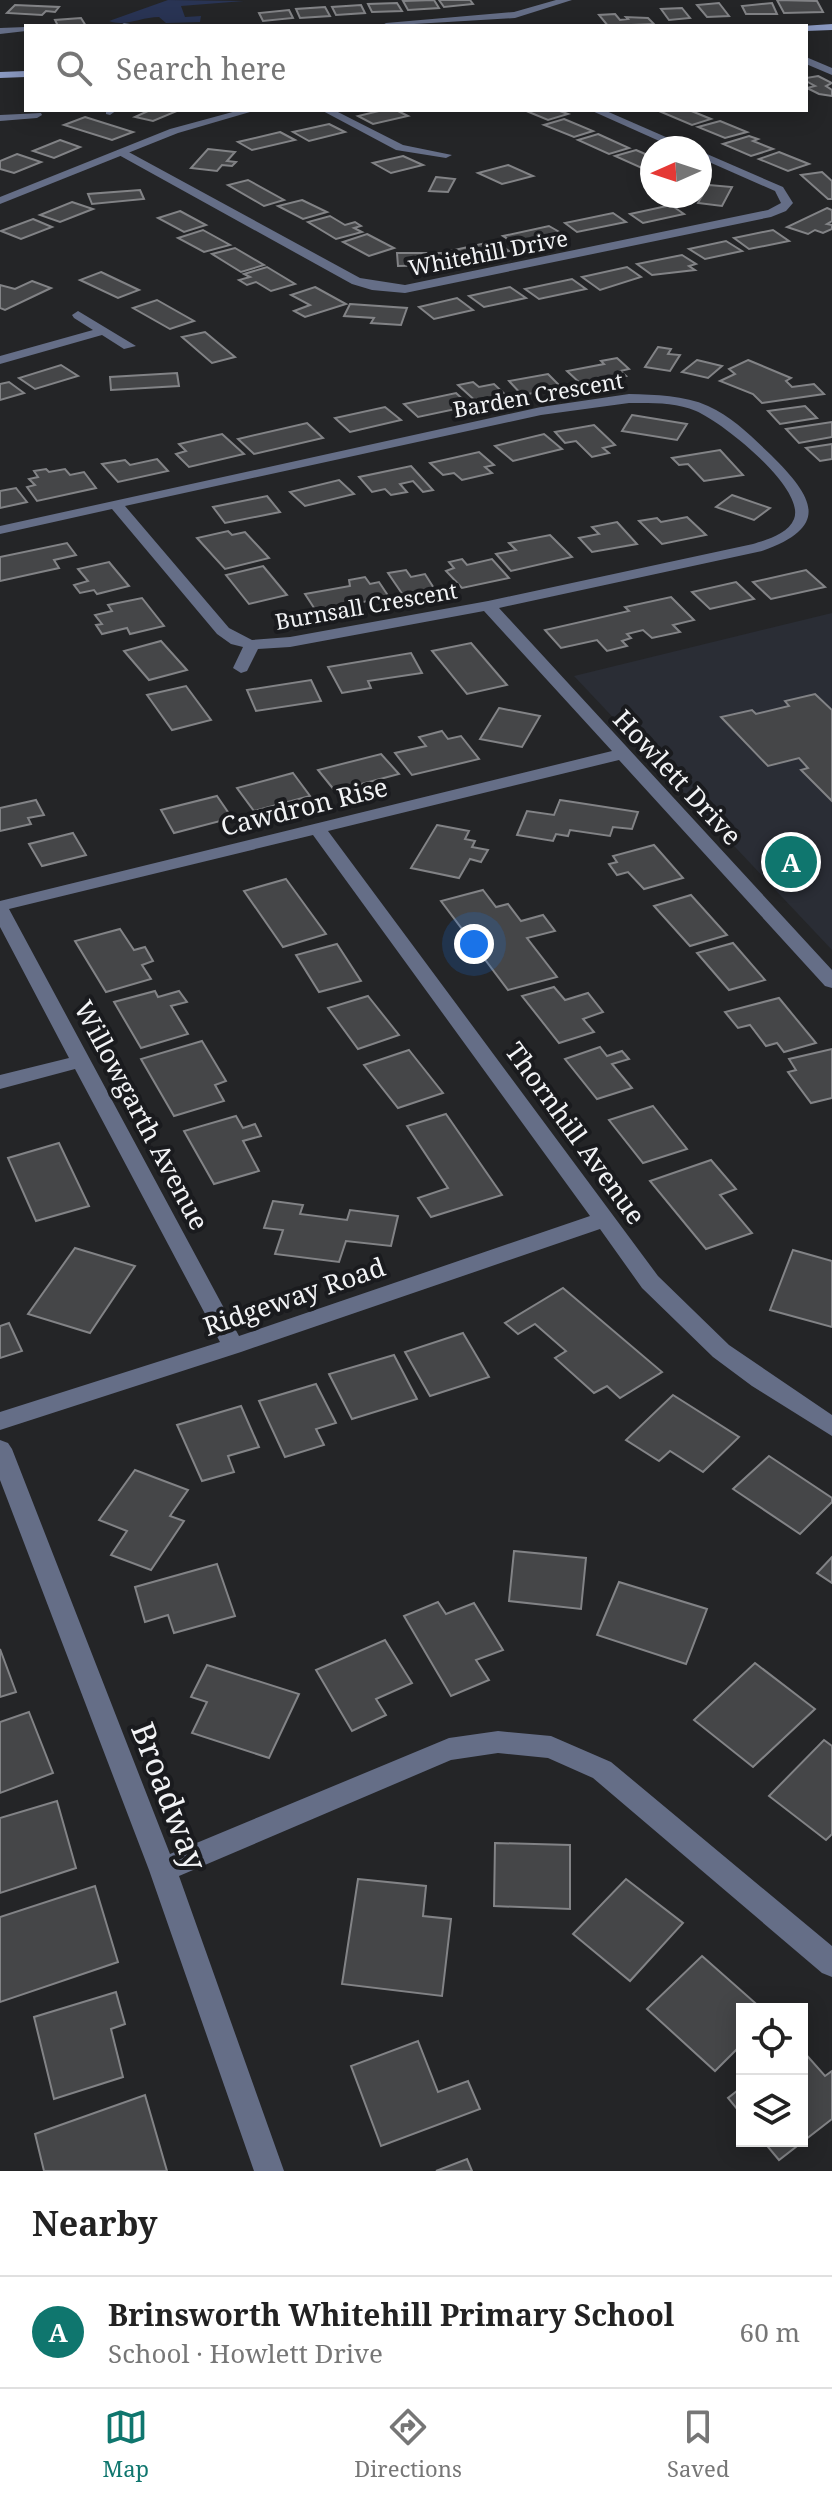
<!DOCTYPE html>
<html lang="en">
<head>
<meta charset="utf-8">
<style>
	body { margin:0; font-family:"Noto Serif",serif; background:#f2f2f2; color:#222 }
	.controls { position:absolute; right:24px; bottom:24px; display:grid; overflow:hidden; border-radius:0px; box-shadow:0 4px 20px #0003 }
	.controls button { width:72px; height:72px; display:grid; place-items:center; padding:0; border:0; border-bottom:2px solid #e0e0e0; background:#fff; color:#222; font:40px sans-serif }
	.compass { position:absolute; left:640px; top:136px; width:72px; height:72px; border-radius:50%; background:#fff; box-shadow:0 4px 20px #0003; rotate:267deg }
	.you { position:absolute; left:474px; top:944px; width:28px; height:28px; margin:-20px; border:6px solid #fff; border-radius:50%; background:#1a73e8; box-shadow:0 0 0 12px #1a73e833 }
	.badge { display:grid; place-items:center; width:52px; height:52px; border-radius:50%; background:#0f766e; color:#fff; font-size:26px; font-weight:700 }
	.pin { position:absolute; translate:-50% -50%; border:4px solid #fff; box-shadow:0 2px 8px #0006 }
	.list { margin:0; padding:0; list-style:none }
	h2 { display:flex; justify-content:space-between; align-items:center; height:104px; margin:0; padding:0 32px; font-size:34px }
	h2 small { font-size:26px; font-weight:400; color:#767676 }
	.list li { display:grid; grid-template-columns:52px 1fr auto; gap:24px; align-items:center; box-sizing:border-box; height:112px; padding:0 32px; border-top:2px solid #e0e0e0 }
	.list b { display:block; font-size:30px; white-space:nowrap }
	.list p { margin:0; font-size:26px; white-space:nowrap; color:#767676 }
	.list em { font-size:26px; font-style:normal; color:#767676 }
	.icon { flex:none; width:44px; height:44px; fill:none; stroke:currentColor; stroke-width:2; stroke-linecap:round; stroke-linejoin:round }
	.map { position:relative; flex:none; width:832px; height:2171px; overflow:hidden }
	.search { position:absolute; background:#fff; box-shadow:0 4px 20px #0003; left:24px; right:24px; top:24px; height:88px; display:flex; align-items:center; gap:20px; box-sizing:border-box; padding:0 28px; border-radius:0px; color:#767676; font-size:30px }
	.sheet { height:216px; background:#fff }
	nav { display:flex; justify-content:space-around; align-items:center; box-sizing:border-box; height:112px; border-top:2px solid #e0e0e0; background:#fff; font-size:22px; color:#767676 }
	nav a { display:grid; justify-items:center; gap:4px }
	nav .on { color:#0f766e }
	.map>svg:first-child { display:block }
	.built { fill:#2a2d35 }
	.green { fill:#293454 }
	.building { fill:#454648; stroke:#828386; stroke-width:2 }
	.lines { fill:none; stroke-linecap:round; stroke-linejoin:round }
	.minor { fill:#656e87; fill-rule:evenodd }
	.tertiary { fill:#656e87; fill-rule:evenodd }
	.secondary { fill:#8998c0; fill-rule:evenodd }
	.labels { text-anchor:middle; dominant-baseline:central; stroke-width:8; stroke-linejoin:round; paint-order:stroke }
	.far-street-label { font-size:22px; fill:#f2f3f5; stroke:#1a1b1e }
	.street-label { font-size:26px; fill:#f2f3f5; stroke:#1a1b1e }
	.near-street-label { font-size:32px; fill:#f2f3f5; stroke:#1a1b1e }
</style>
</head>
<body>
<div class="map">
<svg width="832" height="2171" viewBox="0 0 832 2171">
	<rect width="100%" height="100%" fill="#242527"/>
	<path class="built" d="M832,613v337l-258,-274z"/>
	<path class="green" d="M168,0l76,1 -63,5 4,11 16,-1 -1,6 -34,1 -7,-6c-18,0 -33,10 -50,4z"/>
	<g class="building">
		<path d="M434,0l5,8 -31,2 -5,-9z"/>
		<path d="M439,0h31l3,4 -29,3z"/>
		<path d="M777,0l40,1 6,11 -39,1z"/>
		<path d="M397,3l5,8 -30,1 -4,-8z"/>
		<path d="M719,3l10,13 -22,1 -10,-12z"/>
		<path d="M772,3l5,11h-31l-4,-8z"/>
		<path d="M15,5l44,2 -4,5 -9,-1 -4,4 -35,-2z"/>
		<path d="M361,5l4,8 -29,2 -4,-8z"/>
		<path d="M325,7l5,9 -30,2 -4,-9z"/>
		<path d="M682,8l8,10 -21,2 -8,-11z"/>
		<path d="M289,10l4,8 -30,3 -4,-8z"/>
		<path d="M615,14l5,6 8,-1 -2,-2 22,1 6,6 -46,2 -9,-11z"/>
		<path d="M81,18l5,8h-28l-3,-6z"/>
		<path d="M818,76l14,7 -6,3 6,4v6l-13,-2 -12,-6 8,-2 -9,-5v-3z"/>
		<path d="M150,110h25l2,1 -24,10 -18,-4z"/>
		<path d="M383,110h13l12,6 -35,8 -15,-8z"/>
		<path d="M524,110h33l11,4 -20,6z"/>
		<path d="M689,110l22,9 -19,6 -33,-14z"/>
		<path d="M85,117l48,15 -21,8 -48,-15z"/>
		<path d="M564,119l29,12 -19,6 -30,-12z"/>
		<path d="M720,121l27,11 -22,6 -27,-11z"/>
		<path d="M329,124l16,8 -36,9 -16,-9z"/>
		<path d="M280,132l15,8 -43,10 -14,-8z"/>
		<path d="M598,134l31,14 -20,6 -31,-14z"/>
		<path d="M749,136l9,3 -5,2 20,8 -22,7 -28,-12z"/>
		<path d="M60,140l20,7 -26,11 -21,-7z"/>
		<path d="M208,149l27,3 -8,9 9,1 -4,4 -10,-1 -5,6 -26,-3z"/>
		<path d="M636,150l16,7v10l-8,2 -29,-13z"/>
		<path d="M779,152l30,12 -21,7 -29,-12z"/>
		<path d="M17,154l24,8 -27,11 -14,-4v-8z"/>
		<path d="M403,156l20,9 -32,8 -18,-10z"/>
		<path d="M508,165l25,11 -31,8 -24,-11z"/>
		<path d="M822,172l10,9v18h-4l-27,-24z"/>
		<path d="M436,177l19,2 -7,13 -19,-1z"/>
		<path d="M248,180l36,20 -20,6 -36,-21z"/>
		<path d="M709,185l23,2 -10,19 -24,-3 5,-9h-3v-5h6z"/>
		<path d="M140,190l4,9 -52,5 -4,-10z"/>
		<path d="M302,200l25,12 -24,7 -25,-13z"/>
		<path d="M72,202l21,7 -33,13 -20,-7z"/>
		<path d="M671,205l13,9 -41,9 -13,-9z"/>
		<path d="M827,208l5,2v11l-5,3 5,1v4l-9,4 -8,-3 -7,4 -21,-7z"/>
		<path d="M180,211l26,14 -22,7 -26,-14z"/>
		<path d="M613,213l13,9 -49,10 -12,-9z"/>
		<path d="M330,216l15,9 10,-3 6,4 -7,2 8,4 -26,7 -28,-17z"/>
		<path d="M33,219l19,8 -31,12 -20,-8z"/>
		<path d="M549,226l14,8 -46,11 -14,-9z"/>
		<path d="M203,230l27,15 -26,7 -26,-14z"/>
		<path d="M773,230l16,11 -40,8 -15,-11z"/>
		<path d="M367,234l27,14 -25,8 -26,-14z"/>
		<path d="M495,241l14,10 -44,10 -15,-10z"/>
		<path d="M726,241l16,10 -37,8 -16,-10z"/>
		<path d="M235,248l29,17 -23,7 -29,-18z"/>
		<path d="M397,253h45l2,12 -46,1z"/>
		<path d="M682,255l14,9 -7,2 6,4 -43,5 -15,-11z"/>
		<path d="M267,267l28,17 -24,7 -15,-9 -9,3 -8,-5 11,-3 -6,-3z"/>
		<path d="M627,267l14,10 -41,13 -18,-13z"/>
		<path d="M101,272l38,18 -21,8 -38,-18z"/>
		<path d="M572,279l14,10 -47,10 -14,-10z"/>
		<path d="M32,281l19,7 -46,22 -5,-2v-23l15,4z"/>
		<path d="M315,287l31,17 -41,13 -11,-6 16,-6 -19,-10z"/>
		<path d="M510,287l16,11 -42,9 -15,-11z"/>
		<path d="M457,298l16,12 -39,9 -15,-12z"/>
		<path d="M157,300l37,21 -24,8 -37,-21z"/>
		<path d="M350,304l57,4 -6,17 -30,-2 3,-5 -30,-2z"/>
		<path d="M205,332l30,25 -23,6 -30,-26z"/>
		<path d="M658,347l13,2 -3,5 12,1 -10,16 -25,-4z"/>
		<path d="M617,358l12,11 -9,2 6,5 -44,9 -15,-14 37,-7 -3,-3z"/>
		<path d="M697,360l25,6 -14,12 -26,-6z"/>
		<path d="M748,360l43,18 -5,3 6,6 22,-3 10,10 -62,9 -9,-9 -33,-13 15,-7 -6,-5z"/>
		<path d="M61,365l17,11 -43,13 -16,-11z"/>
		<path d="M177,373l2,13 -68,4 -1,-13z"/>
		<path d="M548,374l14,14 -40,7 -13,-14z"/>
		<path d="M9,382l15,11 -24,7v-16z"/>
		<path d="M473,382l6,5 15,-3 16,15 -30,6 -22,-20z"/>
		<path d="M456,393l14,13 -52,11 -14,-13z"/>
		<path d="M805,406l12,12 -37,6 -12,-13z"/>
		<path d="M385,407l16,13 -51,12 -15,-14z"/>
		<path d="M632,415l55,9 -10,16 -55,-9z"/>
		<path d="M832,422v15l-33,6 -13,-14z"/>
		<path d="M307,423l16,15 -69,16 -16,-15z"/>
		<path d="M594,425l21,20 -12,3 6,5 -17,4 -16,-16 -11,2 -10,-11z"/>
		<path d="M222,434l22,20 -55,13 -13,-13 10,-3 -7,-7z"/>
		<path d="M544,434l18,15 -49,12 -18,-15z"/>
		<path d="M832,444v15l-12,2 -14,-13z"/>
		<path d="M720,450l23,25 -39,6 -16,-17 -9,1 -7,-7z"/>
		<path d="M479,452l15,13 -9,2 7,6 -30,7 -8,-7 -11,2 -13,-12z"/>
		<path d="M157,459l11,12 -50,11 -16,-18 23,-4 5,5z"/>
		<path d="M411,466l22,24 -10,2 -10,-11 -13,3 7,8 -16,3 -6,-6 -13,3 -13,-15z"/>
		<path d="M46,469l3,3 16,-3 5,6 14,-3 12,16 -59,13 -10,-14 8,-2 -6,-6 9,-2 -4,-6z"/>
		<path d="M339,480l15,14 -49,12 -15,-14z"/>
		<path d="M16,488l11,14 -27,6v-17z"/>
		<path d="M732,495l38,13 -16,12 -38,-13z"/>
		<path d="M267,496l13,16 -55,11 -12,-16z"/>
		<path d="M687,517l19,18 -44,9 -23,-23 18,-3 4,4z"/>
		<path d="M617,522l20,22 -45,8 -13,-14 20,-4 -7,-7z"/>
		<path d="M228,531l4,4 13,-3 24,26 -44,11 -28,-31z"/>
		<path d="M550,535l22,22 -61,14 -15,-17 20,-4 -7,-7z"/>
		<path d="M67,543l9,12 -22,5 5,8 -59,13v-24z"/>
		<path d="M462,559l5,6 25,-6 17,19 -47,10 -16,-17 8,-3 -5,-6z"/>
		<path d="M109,562l20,24 -32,8 -3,-4 -14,3 -6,-8 14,-4 -10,-12z"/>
		<path d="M263,566l24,29 -38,9 -23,-29z"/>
		<path d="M406,570l5,7 14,-3 12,19 -32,5 -17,-25z"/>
		<path d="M806,570l19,17 -54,12 -18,-17z"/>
		<path d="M365,577l5,7 9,-2 10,15 -73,14 -11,-17 45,-8 -1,-6z"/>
		<path d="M736,582l18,17 -44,10 -18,-17z"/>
		<path d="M671,597l23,23 -21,5 7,7 -28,6 -9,-8 -16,4 4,4 -9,3 5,5 -20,5 -10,-11 -36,8 -16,-18 84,-19 -4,-4z"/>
		<path d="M142,598l22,28 -34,8 -3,-6 -25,6 -6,-9 6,-1 -7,-9 17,-4 -4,-6z"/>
		<path d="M161,641l26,29 -38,10 -25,-29z"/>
		<path d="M471,643l36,42 -40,9 -35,-43z"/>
		<path d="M411,653l11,20 -54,8 3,7 -29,5 -14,-26z"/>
		<path d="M311,680l10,21 -65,10 -9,-21z"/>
		<path d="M186,686l25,34 -39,10 -25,-35z"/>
		<path d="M815,694l17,16v91l-31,-31 7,-2 -9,-10 -31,8 -47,-49 31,-7 4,4 33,-8 -4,-5z"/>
		<path d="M499,708l41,8 -18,31 -42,-8z"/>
		<path d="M442,731l6,8 13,-3 18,23 -67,16 -17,-22 31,-7 -7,-9z"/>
		<path d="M381,754l18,20 -64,17 -17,-21z"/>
		<path d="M293,773l17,23 -56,15 -17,-23z"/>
		<path d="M217,796l15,22 -58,15 -13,-23z"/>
		<path d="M36,800l8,15 -16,3 3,6 -31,7v-23z"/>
		<path d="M560,800l78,12 -6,17 -19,-2 -3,9 -40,-6 -2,6 -12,-2 -3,7 -36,-6 10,-24 27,4z"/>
		<path d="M437,825l32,6 -4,8 10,2 -3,6 16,3 -7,12 -11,-3 -11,19 -48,-10z"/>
		<path d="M73,833l13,22 -44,11 -13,-22z"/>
		<path d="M654,845l29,33 -39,11 -16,-17 -11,3 -8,-11 8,-2 -4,-6z"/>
		<path d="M286,879l40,55 -43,13 -39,-56z"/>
		<path d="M483,890l13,17 12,-3 13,17 22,-6 12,16 -28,7 30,39 -49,13 -67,-89z"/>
		<path d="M691,895l36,40 -37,11 -36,-40z"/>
		<path d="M120,929l14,21 11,-3 8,14 -11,4 9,14 -45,13 -31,-51z"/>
		<path d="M733,943l32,37 -36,10 -32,-37z"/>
		<path d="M337,944l24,37 -42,11 -23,-37z"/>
		<path d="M554,987l11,13 23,-7 15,19 -20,7 11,13 -35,11 -37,-47z"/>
		<path d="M155,991l3,6 21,-6 8,11 -16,4 17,28 -47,14 -27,-46z"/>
		<path d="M368,996l31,39 -41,14 -30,-41z"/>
		<path d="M779,998l37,45 -32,9 -7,-9 -11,3 -16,-21 -12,3 -13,-16z"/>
		<path d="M202,1041l24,40 -11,4 9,16 -50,15 -33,-57z"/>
		<path d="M600,1047l7,9 15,-5 7,8 -17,5 20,24 -35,11 -32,-40z"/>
		<path d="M832,1049v49l-21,5 -23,-31 8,-2 -7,-11z"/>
		<path d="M409,1050l34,43 -45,15 -34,-43z"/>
		<path d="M653,1106l34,43 -44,14 -34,-43z"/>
		<path d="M446,1114l56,81 -71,22 -13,-19 30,-10 -41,-62z"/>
		<path d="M236,1116l7,12 12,-4 6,12 -18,5 16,30 -45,13 -30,-53z"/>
		<path d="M59,1143l30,63 -53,15 -28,-63z"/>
		<path d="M711,1160l25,29 -16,6 32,38 -46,16 -56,-68z"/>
		<path d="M273,1201l30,4 -3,9 47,6 3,-10 48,6 -7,30 -45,-5 -7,21 -64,-8 8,-24 -19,-2z"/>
		<path d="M75,1248l60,18 -45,67 -62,-19z"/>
		<path d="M793,1250l39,11v66l-62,-17z"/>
		<path d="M563,1288l99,84 -42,26 -13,-12 -13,7 -39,-35 11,-7 -31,-27 -17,10 -13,-11z"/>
		<path d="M9,1323l13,28 -22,7v-32z"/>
		<path d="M463,1333l26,44 -59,19 -25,-44z"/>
		<path d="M394,1355l23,44 -65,20 -23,-45z"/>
		<path d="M316,1384l20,39 -20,6 8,16 -39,12 -26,-56z"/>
		<path d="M673,1395l66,42 -36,35 -33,-21 -11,10 -33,-21z"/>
		<path d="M241,1406l18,41 -31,9 6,16 -32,9 -25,-56z"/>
		<path d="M769,1456l63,42v4l-32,32 -67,-45z"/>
		<path d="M135,1470l53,20 -18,26 14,5 -33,49 -40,-15 16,-24 -28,-11z"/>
		<path d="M514,1551l72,7 -5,51 -72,-8z"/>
		<path d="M832,1557v26l-15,-10z"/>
		<path d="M217,1564l18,52 -61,17 -6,-18 -23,7 -10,-35z"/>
		<path d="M619,1582l88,27 -21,55 -89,-29z"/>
		<path d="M438,1602l8,12 28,-11 29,47 -27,10 13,20 -38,16 -47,-80z"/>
		<path d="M385,1640l27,43 -36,16 10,16 -34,16 -36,-61z"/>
		<path d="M0,1649l16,43 -16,5z"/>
		<path d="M755,1663l60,46 -62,58 -59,-47z"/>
		<path d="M207,1665l92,29 -30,64 -77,-25 15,-31 -16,-5z"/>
		<path d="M29,1712l24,61 -53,20v-71z"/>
		<path d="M824,1740l8,6v88l-6,6 -57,-44z"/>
		<path d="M57,1801l19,67 -76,25v-75z"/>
		<path d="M495,1843l75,2v64l-76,-3z"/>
		<path d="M358,1879l68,7 -3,30 28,3 -9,77 -100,-12z"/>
		<path d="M626,1879l57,44 -53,58 -57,-47z"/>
		<path d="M95,1886l23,76 -118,40v-85z"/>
		<path d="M702,1956l60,53h-20v35l-27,27 -68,-62z"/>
		<path d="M116,1992l9,32 -14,5 12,48 -69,22 -20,-82z"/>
		<path d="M418,2041l20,51 30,-11 12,28 -99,37 -30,-80z"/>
		<path d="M802,2050l23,26 7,-5v48l-53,41 -16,-19h39z"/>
		<path d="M742,2087v28l-14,-17z"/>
		<path d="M145,2095l22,76h-123l-9,-37z"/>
		<path d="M467,2159l5,12h-36z"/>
	</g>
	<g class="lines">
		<g class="minor">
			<path d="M556,0h16l-57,18 -134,8 5,-3 128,-11z"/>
			<path d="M124,23l19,3h-24z"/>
			<path d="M26,27v4l-26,3v-6z"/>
			<path d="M806,57l26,11v7l-26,-11z"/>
			<path d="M106,110h11l-7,5 -4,-1z"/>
			<path d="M321,110h13l69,35 49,10 -6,3 -50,-8z"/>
			<path d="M590,110h14l87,38h-16z"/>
			<path d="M41,113l1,2 -5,3 -37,3v-6z"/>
			<path d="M117,150h8l235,128 45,7 363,-75 13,-7 -6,-12 -75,-33v-7l83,36 10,16 -7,8 -15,6 -366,76 -33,-3 -20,-6 -235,-130z"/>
			<path d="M78,311l58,35 -12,3 -22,-14 -102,29v-8l93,-26 -19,-12 -2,-3z"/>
			<path d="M629,394c27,1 55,1 79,12 25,11 44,31 63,49 42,42 61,71 -9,96l-263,57 333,362v18l-7,-2 -206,-226 -291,71 330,445 71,69 103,70v21l-80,-50 -39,-29 -71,-69 -42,-59 -359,123 -241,78v-18l220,-70 -145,-273 -75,20v-14l69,-17 -69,-131v-26l612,-150 -128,-140 -194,36 -32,2 -11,22 -6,2 -8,-5 10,-21 -12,-3 -14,-10 -105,-125 -112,25v-8l541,-119zM629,403c22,0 46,-1 67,8 26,11 110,77 98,108 -6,15 -28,21 -41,25l-265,57 -198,36 -38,3 -23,-12 -104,-122 416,-91zM313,835l277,381 -351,120 -230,-427z"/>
			<path d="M0,1440l8,3 4,6 158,405 279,-116 49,-7 53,5 60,26 221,184v31l-10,-4 -229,-195 -45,-20 -50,-5 -47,7 -272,116 105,295h-30l-105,-301 -149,-390z"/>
		</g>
		<path class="tertiary" d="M240,110h17l-79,23 -178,71v-7l170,-68z"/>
		<g class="secondary">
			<path d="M832,24v6l-26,1v-5h-4z"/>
			<path d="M26,71v6l-26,1v-6z"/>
		</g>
	</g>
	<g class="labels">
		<g class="far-street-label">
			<text transform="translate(488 252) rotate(-11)">Whitehill Drive</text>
			<text transform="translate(538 394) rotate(-10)">Barden Crescent</text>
			<text transform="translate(366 605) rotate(-10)">Burnsall Crescent</text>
		</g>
		<g class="street-label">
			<text transform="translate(678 777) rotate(47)">Howlett Drive</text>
			<text transform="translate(304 806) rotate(-14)">Cawdron Rise</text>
			<text transform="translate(142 1115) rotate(62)">Willowgarth Avenue</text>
			<text transform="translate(576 1133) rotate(54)">Thornhill Avenue</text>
			<text transform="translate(294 1296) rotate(-19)">Ridgeway Road</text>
		</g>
		<g class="near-street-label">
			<text transform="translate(170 1796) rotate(69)">Broadway</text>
		</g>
	</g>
</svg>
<div class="controls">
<button><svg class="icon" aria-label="locate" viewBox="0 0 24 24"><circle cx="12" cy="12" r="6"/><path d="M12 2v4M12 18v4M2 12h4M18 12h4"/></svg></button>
<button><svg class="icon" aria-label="layers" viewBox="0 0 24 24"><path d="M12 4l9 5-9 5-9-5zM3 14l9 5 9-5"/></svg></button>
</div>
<svg class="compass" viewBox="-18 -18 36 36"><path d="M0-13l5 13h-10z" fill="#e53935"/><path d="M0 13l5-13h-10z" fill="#767676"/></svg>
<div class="you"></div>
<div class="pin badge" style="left:791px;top:862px">A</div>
<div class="search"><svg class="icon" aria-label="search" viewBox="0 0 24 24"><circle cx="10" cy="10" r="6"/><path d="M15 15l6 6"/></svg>Search here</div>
</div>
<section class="sheet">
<h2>Nearby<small></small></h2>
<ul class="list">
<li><span class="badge">A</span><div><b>Brinsworth Whitehill Primary School</b><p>School · Howlett Drive</p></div><em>60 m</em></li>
</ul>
</section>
<nav>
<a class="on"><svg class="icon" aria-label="map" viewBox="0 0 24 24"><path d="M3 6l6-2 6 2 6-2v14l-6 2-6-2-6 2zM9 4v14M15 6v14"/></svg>Map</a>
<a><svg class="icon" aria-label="directions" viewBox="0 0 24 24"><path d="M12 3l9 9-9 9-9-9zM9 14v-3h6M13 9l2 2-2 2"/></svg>Directions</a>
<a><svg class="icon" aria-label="saved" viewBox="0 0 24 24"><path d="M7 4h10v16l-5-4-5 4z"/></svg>Saved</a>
</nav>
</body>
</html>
